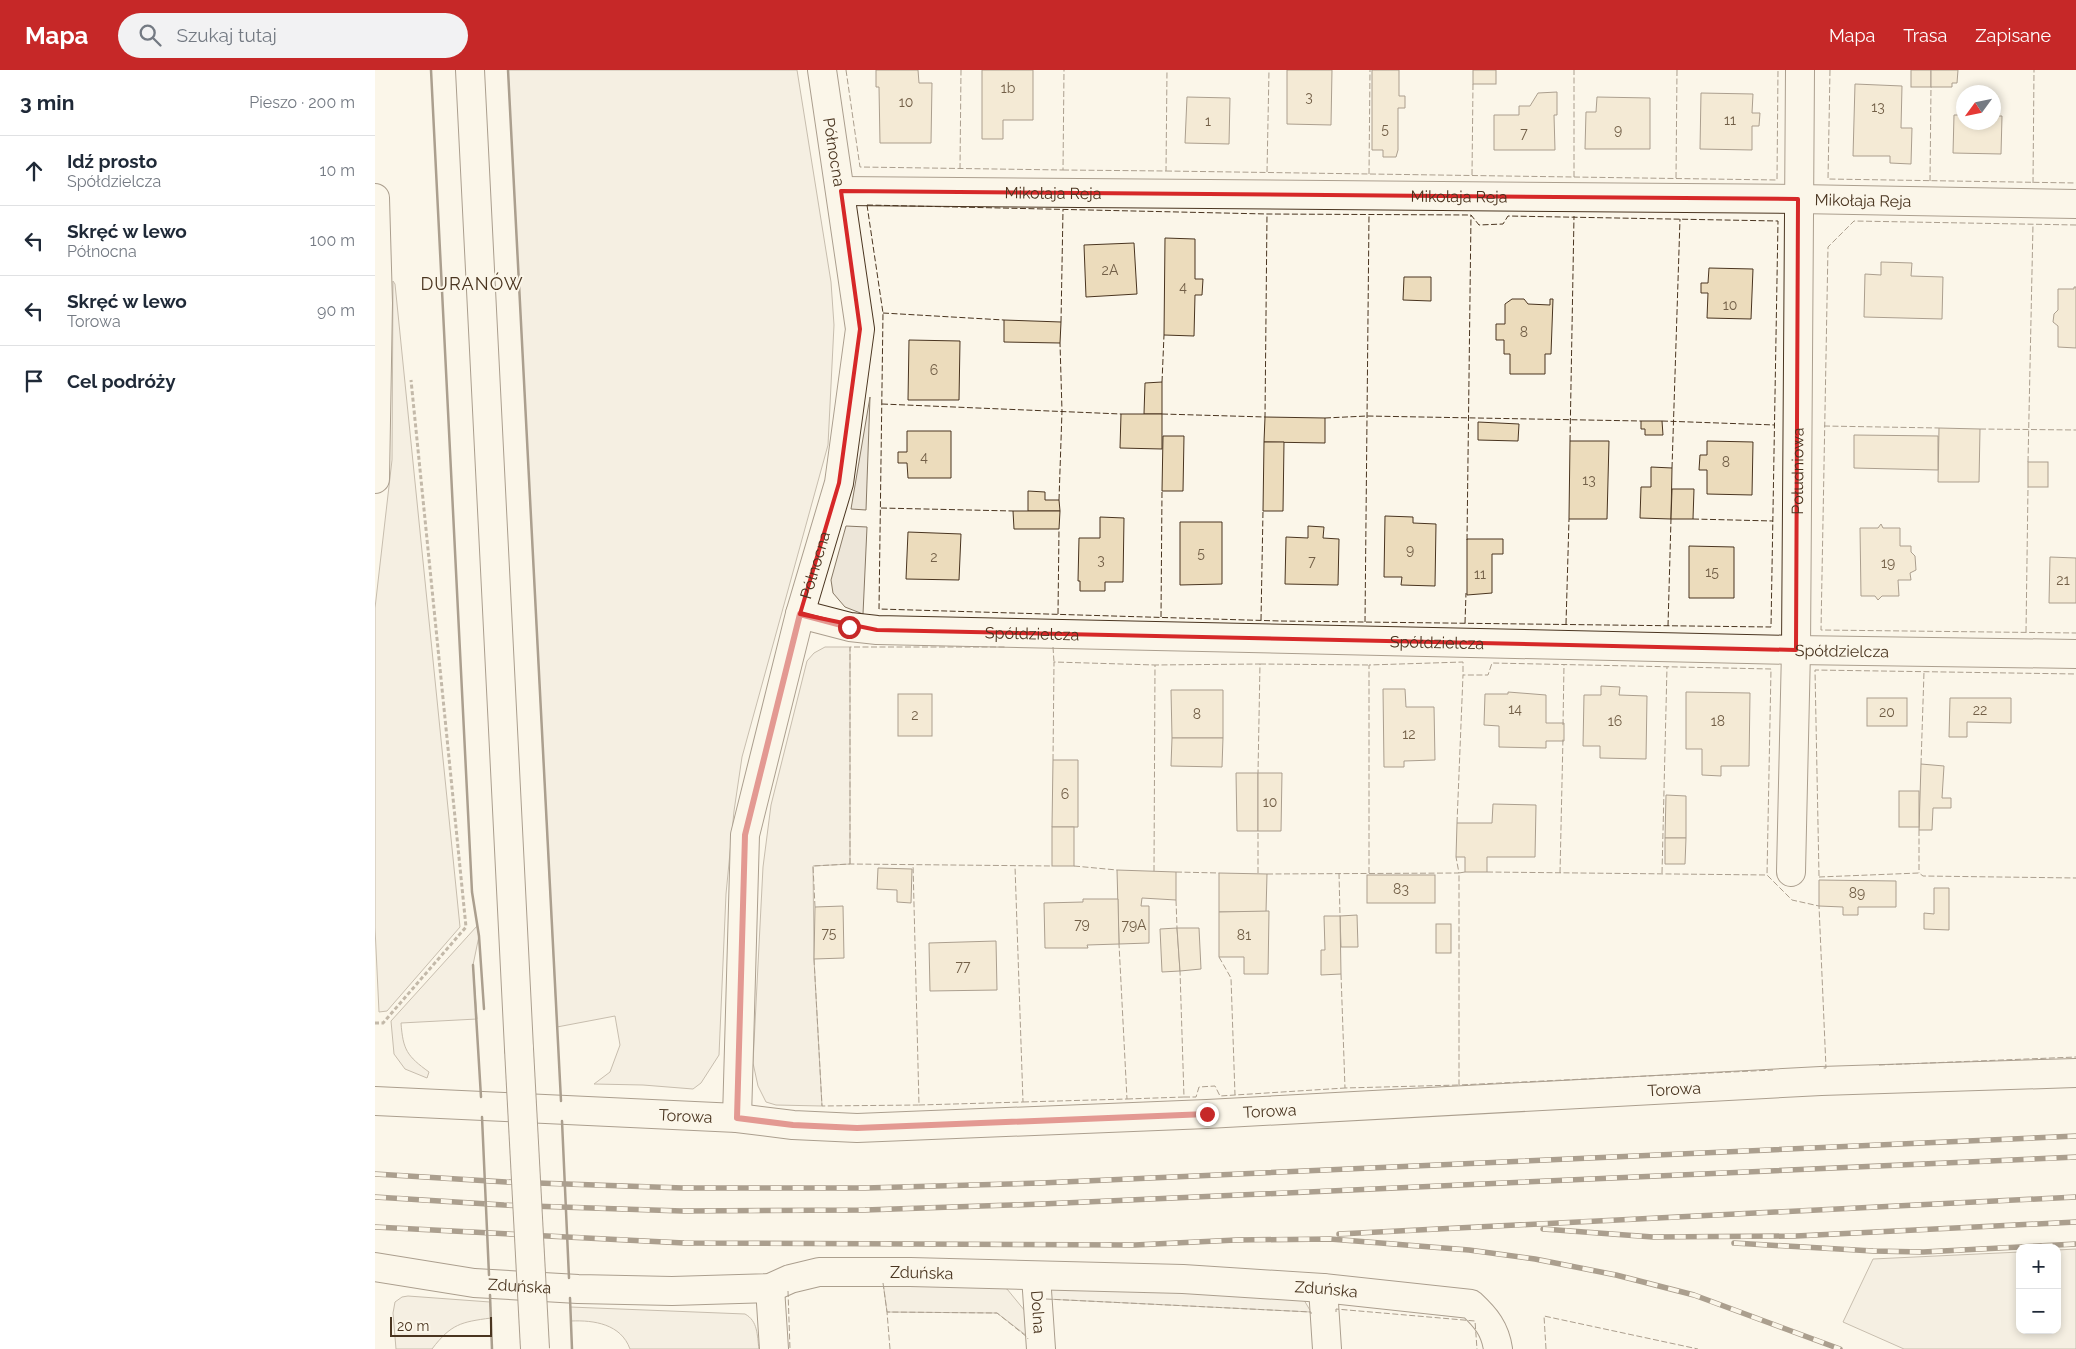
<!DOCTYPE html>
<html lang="pl">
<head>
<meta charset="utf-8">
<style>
	body { margin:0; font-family:Raleway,sans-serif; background:#f2f2f3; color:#1f2937 }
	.controls { position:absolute; right:15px; bottom:15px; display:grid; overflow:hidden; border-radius:10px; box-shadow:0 2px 8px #0003 }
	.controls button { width:45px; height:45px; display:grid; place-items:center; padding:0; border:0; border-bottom:1px solid #e0e1e3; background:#fff; color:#1f2937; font:25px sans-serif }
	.compass { position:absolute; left:1581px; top:15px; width:45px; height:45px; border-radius:50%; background:#fff; box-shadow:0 2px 8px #0003; rotate:237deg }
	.scale { position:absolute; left:15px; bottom:12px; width:102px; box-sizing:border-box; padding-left:5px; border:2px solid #4a3520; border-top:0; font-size:14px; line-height:18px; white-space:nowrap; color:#4a3520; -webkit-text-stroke:4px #fbf6e9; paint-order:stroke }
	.stop { position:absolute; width:15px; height:15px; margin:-11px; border:4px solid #c62828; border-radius:50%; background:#fff }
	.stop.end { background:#c62828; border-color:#fff; box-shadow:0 1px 5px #0008 }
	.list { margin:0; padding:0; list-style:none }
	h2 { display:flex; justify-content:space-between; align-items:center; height:65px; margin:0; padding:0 20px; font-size:21px }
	h2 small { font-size:16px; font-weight:400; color:#747a83 }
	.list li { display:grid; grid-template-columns:32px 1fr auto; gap:15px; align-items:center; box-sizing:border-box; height:70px; padding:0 20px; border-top:1px solid #e0e1e3 }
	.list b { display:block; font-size:19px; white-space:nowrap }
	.list p { margin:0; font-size:16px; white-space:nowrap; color:#747a83 }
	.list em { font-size:16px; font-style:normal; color:#747a83 }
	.icon { flex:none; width:28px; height:28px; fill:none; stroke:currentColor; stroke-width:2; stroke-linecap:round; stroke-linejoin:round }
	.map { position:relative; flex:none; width:1701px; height:1279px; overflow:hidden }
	header { display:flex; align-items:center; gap:30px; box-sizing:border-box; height:70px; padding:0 25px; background:#c62828; color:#fff }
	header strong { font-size:24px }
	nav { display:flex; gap:28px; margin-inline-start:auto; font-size:18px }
	.search { width:350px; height:45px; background:#f2f2f3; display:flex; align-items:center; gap:12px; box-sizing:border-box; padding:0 18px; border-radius:28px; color:#747a83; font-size:19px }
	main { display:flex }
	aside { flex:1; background:#fff }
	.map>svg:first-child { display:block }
	.green { fill:#ede6d9; stroke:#887966 }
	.building { fill:#ecdcbc; stroke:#4a3520 }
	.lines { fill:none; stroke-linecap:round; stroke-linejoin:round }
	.minor-casing { stroke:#4a3520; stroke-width:30 }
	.major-casing { stroke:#4a3520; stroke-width:30 }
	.path { stroke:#7f6f5c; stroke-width:3; stroke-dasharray:4 2.5; stroke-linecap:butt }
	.minor { stroke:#fbf6e9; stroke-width:28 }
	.major { stroke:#fbf6e9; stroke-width:28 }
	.rail-casing { stroke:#4a3520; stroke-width:5.5 }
	.rail { stroke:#fbf6e9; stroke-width:4; stroke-dasharray:11; stroke-linecap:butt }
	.major-bridge-casing { stroke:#4a3520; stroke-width:30; stroke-linecap:butt }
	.major-bridge { stroke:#fbf6e9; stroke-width:28 }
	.fence { stroke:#4a3520; stroke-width:1; stroke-dasharray:6 2.5; stroke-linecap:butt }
	.wall { stroke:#4a3520; stroke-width:2.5 }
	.route { stroke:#c62828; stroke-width:6 }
	.marked { fill:none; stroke:#d62828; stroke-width:4; stroke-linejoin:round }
	.labels { text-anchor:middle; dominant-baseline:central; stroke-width:4; stroke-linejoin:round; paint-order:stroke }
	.number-label { font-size:14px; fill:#725f47 }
	.street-label { font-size:16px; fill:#4a3520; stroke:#fbf6e9 }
	.neighbourhood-label { font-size:18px; letter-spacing:1px; fill:#4a3520; stroke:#fbf6e9 }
</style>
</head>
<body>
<header>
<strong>Mapa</strong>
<div class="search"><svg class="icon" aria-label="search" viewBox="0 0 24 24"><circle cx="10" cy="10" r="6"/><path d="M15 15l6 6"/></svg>Szukaj tutaj</div>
<nav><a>Mapa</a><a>Trasa</a><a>Zapisane</a></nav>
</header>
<main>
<aside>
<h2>3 min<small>Pieszo · 200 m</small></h2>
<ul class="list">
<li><svg class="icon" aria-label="ahead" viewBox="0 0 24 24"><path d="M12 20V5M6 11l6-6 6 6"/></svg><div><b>Idź prosto</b><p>Spółdzielcza</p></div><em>10 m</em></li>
<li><svg class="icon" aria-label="left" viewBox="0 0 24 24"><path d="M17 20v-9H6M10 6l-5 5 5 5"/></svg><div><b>Skręć w lewo</b><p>Północna</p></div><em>100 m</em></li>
<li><svg class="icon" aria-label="left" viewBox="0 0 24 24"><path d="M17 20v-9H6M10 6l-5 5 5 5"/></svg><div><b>Skręć w lewo</b><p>Torowa</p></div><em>90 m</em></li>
<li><svg class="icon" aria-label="arrive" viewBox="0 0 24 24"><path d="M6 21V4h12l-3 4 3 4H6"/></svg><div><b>Cel podróży</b></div></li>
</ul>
</aside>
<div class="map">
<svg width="1701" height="1279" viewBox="0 0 1701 1279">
	<rect width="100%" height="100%" fill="#fbf6e9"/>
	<g class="green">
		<path d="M133,0h289l34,212 3,43 -6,120 -86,312 -8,54 -8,83 -7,161 -18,28 -8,6 -50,-4 -49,-1 16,-12 10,-27 -5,-29 -58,11z"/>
		<path d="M18,211l2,3 65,643 -73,84 -8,1 -4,-84v-320l17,-148z"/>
		<path d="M495,327l-4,113 -15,-1z"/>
		<path d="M471,456l21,1 -4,87 -18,-7 -12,-14 -2,-13z"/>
		<path d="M450,577h25v217l-37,2 1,93 8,147 -46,-1 -10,-3 -8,-16 -5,-23 10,-196 8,-62 36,-144 7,-8z"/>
		<path d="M102,856l2,10 -6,29 4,54 -76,4c2,27 6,33 28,49l-2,6 -22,-9 -11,-15 -3,-33z"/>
		<path d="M1701,1179v100h-172l-61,-27 30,-63 147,-7v78h37v-80z"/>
		<path d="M508,1212l110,2 14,5 18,22 2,25 -30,-23 -110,-1z"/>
		<path d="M684,1215l245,15 7,12 -265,-13 5,-9z"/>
		<path d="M33,1226l82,6 1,16c-30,4 -40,6 -59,31h-36l-3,-36 2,-11 7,-5z"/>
		<path d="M195,1237l175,7c13,7 12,21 14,35h-129c-9,-25 -36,-29 -59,-28z"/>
	</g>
	<g class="building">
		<path d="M501,0h42l1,13h13l-1,60h-51l-1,-56h-3z"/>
		<path d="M607,0h51v50h-30v19h-21z"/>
		<path d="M912,0h45l-1,55 -44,-1z"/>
		<path d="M997,0h27v26h6v12h-7v42l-2,7h-13v-7h-11z"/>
		<rect x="1098" y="0" width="23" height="14"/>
		<rect x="1536" y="0" width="20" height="17"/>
		<path d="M1556,0h27l-1,13h-5v4h-21z"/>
		<path d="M1480,14l47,2 -1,42h11l-1,36 -21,-1v-7h-37z"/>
		<path d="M1182,22v23h-3l1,35h-61v-35h25v-9h11l8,-13z"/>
		<path d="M1326,23l52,1 -1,19h8l-1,13h-7v24l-52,-1z"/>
		<path d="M812,27l43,1 -1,46 -44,-1z"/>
		<path d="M1222,27l53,1v51h-65l1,-37h10z"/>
		<path d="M1579,45h9v7h30v-6h9l-1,38 -48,-1z"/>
		<path d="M790,168l30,1v40h8l-1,16h-7l-1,41 -30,-1z"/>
		<path d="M759,173l3,51 -51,3 -2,-52z"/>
		<path d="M1506,192l31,1 -1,13 32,1 -1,42 -78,-2 1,-43 16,1z"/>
		<path d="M1334,198l44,1 -2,50 -44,-1 1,-25h-7v-10h7z"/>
		<path d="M1029,207h27v24l-28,-1z"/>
		<path d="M1699,217h2v61l-18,-1v-21l-5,-4 1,-8 4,-4v-21h16z"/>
		<path d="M1137,229h12l4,5 22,1v-6h3l-2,55h-6v20h-35v-20h-6v-14h-8v-16h9v-20z"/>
		<path d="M629,250l57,2 -1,21 -56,-1z"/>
		<path d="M534,270l51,1 -1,59h-51z"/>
		<path d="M787,312v32h-18l1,-31z"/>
		<path d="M746,344h41v35l-42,-1z"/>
		<path d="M890,347l60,1v25l-61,-1z"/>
		<path d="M1266,351h21l1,14h-18v-6h-4z"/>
		<path d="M1103,352l41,2 -1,17 -40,-1z"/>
		<path d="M1564,358l41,1 -1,53h-41z"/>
		<path d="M532,361h44v47h-43l-1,-15h-9v-11h9z"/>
		<path d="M1479,365l84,1v34l-84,-2z"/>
		<path d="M788,366h21l-1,55h-21z"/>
		<path d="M1195,371h39l-2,78h-38z"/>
		<path d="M1332,371l46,1 -1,53 -45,-1v-24h-8l1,-15h7z"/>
		<path d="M889,372h20l-1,69h-20z"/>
		<rect x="1653" y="392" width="20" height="25"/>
		<path d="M1276,397l21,1 -1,51 -31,-1 1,-31h10z"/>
		<path d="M1297,419h22l-1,30h-22z"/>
		<path d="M653,421l17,1v8h14l1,11h-32z"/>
		<path d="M638,441h47l-1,18h-45z"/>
		<path d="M1010,446l28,1v6l23,1 -1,62 -34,-1 1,-8h-18z"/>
		<path d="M725,447l24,1 -1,64h-18v9h-25v-10h-2l1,-43h21z"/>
		<path d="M805,452h42v62l-42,1z"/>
		<path d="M1506,454l2,4h17v18h11v6l4,4 1,14 -6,3 1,7h-13l1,16h-17l-4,4 -3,-4h-14l-1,-68h18z"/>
		<path d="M933,456l16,1 -1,11 16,1 -1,46 -53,-1 1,-47 22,1z"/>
		<path d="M533,462l53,2 -2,46 -53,-1z"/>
		<path d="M1092,469h36v15h-11v39l-25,2z"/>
		<path d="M1314,476l45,1v51h-45z"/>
		<path d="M1675,487l26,1v45h-27z"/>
		<path d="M1226,616l19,1 -1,8 28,1 -1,63 -46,-1v-12h-17l1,-51h17z"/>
		<path d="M1008,619h22l1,18h28l1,53 -31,1v6h-20z"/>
		<path d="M796,620h52v48h-51z"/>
		<path d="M1133,622l38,3v28h18v18h-18v7l-47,-1v-21l-15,-1 1,-31h23z"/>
		<path d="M1311,622l64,1 -1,73h-28v10l-19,-1v-26h-16z"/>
		<rect x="523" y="624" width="34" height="42"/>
		<rect x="1492" y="628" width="40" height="28"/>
		<path d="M1575,628h61v25l-44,-1v15h-18z"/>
		<path d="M797,668h51l-1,29 -51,-1z"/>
		<path d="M678,690h25v67h-26z"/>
		<path d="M1546,694l23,2 -2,32h9v10h-18l-1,22h-13z"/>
		<path d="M861,703h22v58h-21z"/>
		<path d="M883,703h24l-1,58h-23z"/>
		<rect x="1524" y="721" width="20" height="36"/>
		<path d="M1291,725l20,1v42h-21z"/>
		<path d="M1118,734l43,1 -1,52h-48v15h-22v-15h-9l1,-34h35z"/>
		<rect x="677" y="757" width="22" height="39"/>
		<path d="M1290,768h21l-1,26h-20z"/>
		<path d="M503,798l34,1 -1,34 -14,-1v-12l-20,-1z"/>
		<path d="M742,800l59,2v28l-34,-2 -1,8h8v37l-30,1z"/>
		<path d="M844,803l48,1 -1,38h-47z"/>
		<rect x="992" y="805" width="68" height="28"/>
		<path d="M1444,810l77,1v26h-38v8h-15v-8l-24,-1z"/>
		<path d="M1559,818h15v42l-25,-1v-16l10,1z"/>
		<path d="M708,829h35l1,45 -32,1 1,3h-43l-1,-45 39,-1z"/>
		<path d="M468,836l1,52 -30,1 1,-52z"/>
		<path d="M894,841l-1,63h-24v-17h-25v-45z"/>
		<path d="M982,845l1,32h-17l-1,-31z"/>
		<path d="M949,846h16l1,58 -20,1v-25h4z"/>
		<rect x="1061" y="854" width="15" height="29"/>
		<path d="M802,858l3,43 -18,1 -2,-43z"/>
		<path d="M802,858h22l2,41 -21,2z"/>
		<path d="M621,871l1,49 -67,1 -1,-48z"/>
	</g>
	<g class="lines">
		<g class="minor-casing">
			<g id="minor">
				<path id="s1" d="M466,121l957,8 278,5"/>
				<path d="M0,128l3,105 -3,176"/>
				<path id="s2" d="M425,544l50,13 27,3 919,20 280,4"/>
				<path id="s3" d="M1416,802l5,-222 4,-580"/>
				<path id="s4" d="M0,1031l362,17 56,7 64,3 350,-14 614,-33 255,-8"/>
				<path id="s5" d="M362,1048l8,-283 55,-221 39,-131 21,-154 -38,-259"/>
				<path id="s6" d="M0,1197l99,16 104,6 94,2 98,-3 20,-9 29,-7h91l273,7 140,9 148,16c15,14 24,25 27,45"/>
				<path id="s7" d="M661,1206l5,73"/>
				<path d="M395,1218l4,61"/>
				<path d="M948,1218l4,61"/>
			</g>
		</g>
		<g class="major-casing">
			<path id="major" d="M95,0l49,979"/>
		</g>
		<path class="path" d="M0,953h8l83,-96 -55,-547"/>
		<use href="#minor" class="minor"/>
		<use href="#major" class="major"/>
		<g class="rail-casing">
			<g id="rail">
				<path d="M0,1104l131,8 177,6h182l176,-5 1035,-47"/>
				<path d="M0,1127l129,8 178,6 183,-1 177,-6 1034,-47"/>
				<path d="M0,1157l309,16 451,2 101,-5 94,-1 139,11 66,9 81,16 78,20 146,54"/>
				<path d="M1168,1159l110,8 143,-1 280,-14"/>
				<path d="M964,1164l737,-37"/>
				<path d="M1359,1173l139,8 50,1 153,-8"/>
			</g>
		</g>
		<use href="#rail" class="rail"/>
		<g class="major-bridge-casing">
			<path id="major-bridge" d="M144,979l16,300"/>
		</g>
		<use href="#major-bridge" class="major-bridge"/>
		<g class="fence">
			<path d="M471,0l14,97 203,3 1,-100"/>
			<path d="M1455,0l-2,109 248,4"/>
			<path d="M585,99l1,-99"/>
			<path d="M688,100l103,1 1,-101"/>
			<path d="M791,101l611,9 1,-110"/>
			<path d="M892,102l2,-102"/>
			<path d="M994,104l1,-104"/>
			<path d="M1097,105l1,-91"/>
			<path d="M1199,107v-107"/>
			<path d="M1301,108l1,-108"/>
			<path d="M1555,111l1,-94"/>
			<path d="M1658,113l1,-113"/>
			<path d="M492,135l400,9 204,1 8,10 24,-1 5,-8 270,5 -7,406 -491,-6 -401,-12 4,-296z"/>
			<path d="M1701,155l-222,-4 -26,26 -7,383 255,3"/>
			<path d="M508,243l121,7"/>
			<path d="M686,252l2,-112"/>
			<path d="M787,312l2,-47"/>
			<path d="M507,334l239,10"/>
			<path d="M787,344l103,3 2,-203"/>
			<path d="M950,348l42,-2 274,5"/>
			<path d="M1287,351l113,4"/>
			<path d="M1449,356l115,2"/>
			<path d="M1605,359l96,1"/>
			<path d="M1195,371l4,-225"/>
			<path d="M1653,392l5,-238"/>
			<path d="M1297,398l8,-249"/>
			<path d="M684,430l3,-89 -2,-68"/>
			<path d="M506,438l132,3"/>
			<path d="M1318,449l80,2"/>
			<path d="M1092,470l4,-325"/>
			<path d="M683,544l1,-85"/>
			<path d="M786,547l1,-126"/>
			<path d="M886,550l2,-109"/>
			<path d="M990,552l4,-407"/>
			<path d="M1090,553l1,-30"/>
			<path d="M1191,554l3,-105"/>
			<path d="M1293,556l3,-107"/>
			<path d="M1651,562l2,-145"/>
			<path d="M678,577l1,15"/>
			<path d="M885,594l109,1"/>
			<path d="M1188,655l1,-60"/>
			<path d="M678,690l1,-98 101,3"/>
			<path d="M1546,694l3,-92"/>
			<path d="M1082,753l6,-148h25l4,-12 279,6 -4,206"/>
			<path d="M1544,760v43"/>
			<path d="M475,794v-217h156"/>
			<path d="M699,796l43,4"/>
			<path d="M779,801l1,-206 105,-1 -2,109"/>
			<path d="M801,802l43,1"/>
			<path d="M1090,802l-6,1v212l314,-15"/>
			<path d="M1112,802l280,3 25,25 27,6 7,162h-3"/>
			<path d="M883,803v-42"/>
			<path d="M964,803l1,43"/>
			<path d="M994,803v-208l94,-3v13"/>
			<path d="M1185,803l3,-136"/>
			<path d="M1287,803l5,-206"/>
			<path d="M892,804l192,-1 -3,-16"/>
			<path d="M1444,806l-4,-206 261,4"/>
			<path d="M1444,807l100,-4 4,3 153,2"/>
			<path d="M801,830l1,28"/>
			<path d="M440,837l-2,-41 37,-2 202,2"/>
			<path d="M844,887l12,21 4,117 110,-7"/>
			<path d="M439,889l8,147 97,-1 -6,-241"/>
			<path d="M966,904l4,114 114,-3"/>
			<path d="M1504,995l197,-8"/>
			<path d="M809,1027h12l3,-10 16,-1 5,10 15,-1"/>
			<path d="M752,1029l57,-2 -4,-126"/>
			<path d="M648,1032l104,-3 -8,-155"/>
			<path d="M544,1035l104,-3 -8,-236"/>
			<path d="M508,1213l4,29"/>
			<path d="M413,1221l2,58"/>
			<path d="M671,1229l265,13v2"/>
			<path d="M961,1242v-3l139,12 2,28"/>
			<path d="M515,1279l-3,-37 110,1 30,24 1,2"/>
			<path d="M1171,1279l-2,-33 154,33"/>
		</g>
		<g class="wall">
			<path d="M56,0l41,822 7,44 5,73"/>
			<path d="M133,0l53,1031"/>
			<path d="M98,895l8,132"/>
			<path d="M107,1047l7,158"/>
			<path d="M187,1051l7,157"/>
			<path d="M115,1225l2,54"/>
			<path d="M195,1228l2,51"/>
		</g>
	</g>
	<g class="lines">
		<path class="route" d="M474,557l-49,-13 -55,221 -8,283 56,7 64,3 350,-14"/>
	</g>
	<path d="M0 0H1701V1279H0ZM466,121l957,8 -2,451 -919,-20 -77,-16 39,-131 21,-154z" fill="#fbf6e9" fill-opacity=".55" fill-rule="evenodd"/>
	<path class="marked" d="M466,121l957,8 -2,451 -919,-20 -77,-16 39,-131 21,-154z"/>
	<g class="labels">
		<g class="number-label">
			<text x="633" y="18">1b</text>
			<text x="934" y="27">3</text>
			<text x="531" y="32">10</text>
			<text x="1503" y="37">13</text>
			<text x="1355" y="50">11</text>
			<text x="833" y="51">1</text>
			<text x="1010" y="59">5</text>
			<text x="1243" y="60">9</text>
			<text x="1149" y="63">7</text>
			<text x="735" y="200">2A</text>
			<text x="808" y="217">4</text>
			<text x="1355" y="235">10</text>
			<text x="1149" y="262">8</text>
			<text x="559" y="300">6</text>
			<text x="549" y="387">4</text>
			<text x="1351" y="392">8</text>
			<text x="1214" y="410">13</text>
			<text x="1035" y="480">9</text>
			<text x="826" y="483">5</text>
			<text x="559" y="487">2</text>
			<text x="726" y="490">3</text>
			<text x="937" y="491">7</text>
			<text x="1513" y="493">19</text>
			<text x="1337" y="502">15</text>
			<text x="1105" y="504">11</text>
			<text x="1688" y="510">21</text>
			<text x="1140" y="639">14</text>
			<text x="1605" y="640">22</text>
			<text x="1512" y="642">20</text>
			<text x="822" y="644">8</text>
			<text x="540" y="645">2</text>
			<text x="1240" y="651">16</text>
			<text x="1343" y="651">18</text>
			<text x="1034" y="664">12</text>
			<text x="690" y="724">6</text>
			<text x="895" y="732">10</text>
			<text x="1026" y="819">83</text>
			<text x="1482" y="823">89</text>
			<text x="707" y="854">79</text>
			<text x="759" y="855">79A</text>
			<text x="454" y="863">75</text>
			<text x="869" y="865">81</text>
			<text x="588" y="896">77</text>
		</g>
		<g class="street-label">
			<text transform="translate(459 82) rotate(81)">Północna</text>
			<text stroke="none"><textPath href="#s1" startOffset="212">Mikołaja Reja</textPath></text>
			<text stroke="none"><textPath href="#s1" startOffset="618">Mikołaja Reja</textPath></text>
			<text stroke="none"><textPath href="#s1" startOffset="1022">Mikołaja Reja</textPath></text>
			<text stroke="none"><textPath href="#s3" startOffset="401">Południowa</textPath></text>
			<text stroke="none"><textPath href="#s5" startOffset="562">Północna</textPath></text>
			<text stroke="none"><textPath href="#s2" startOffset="234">Spółdzielcza</textPath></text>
			<text stroke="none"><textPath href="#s2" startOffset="639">Spółdzielcza</textPath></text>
			<text stroke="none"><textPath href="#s2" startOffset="1044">Spółdzielcza</textPath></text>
			<text stroke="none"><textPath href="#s4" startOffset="1301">Torowa</textPath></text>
			<text stroke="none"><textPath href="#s4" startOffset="896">Torowa</textPath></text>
			<text stroke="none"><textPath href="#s4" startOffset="311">Torowa</textPath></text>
			<text stroke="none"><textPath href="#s6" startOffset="551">Zduńska</textPath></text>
			<text stroke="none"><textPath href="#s6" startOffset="146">Zduńska</textPath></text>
			<text stroke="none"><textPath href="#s6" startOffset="956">Zduńska</textPath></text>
			<text stroke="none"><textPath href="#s7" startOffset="36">Dolna</textPath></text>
		</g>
		<g class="neighbourhood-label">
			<text x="97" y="213">DURANÓW</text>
		</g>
	</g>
</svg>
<div class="controls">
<button>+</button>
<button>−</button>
</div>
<svg class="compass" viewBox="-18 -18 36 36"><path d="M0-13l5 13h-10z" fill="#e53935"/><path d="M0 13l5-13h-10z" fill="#747a83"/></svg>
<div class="scale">20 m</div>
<div class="stop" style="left:474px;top:557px"></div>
<div class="stop end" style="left:832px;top:1044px"></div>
</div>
</main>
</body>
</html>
